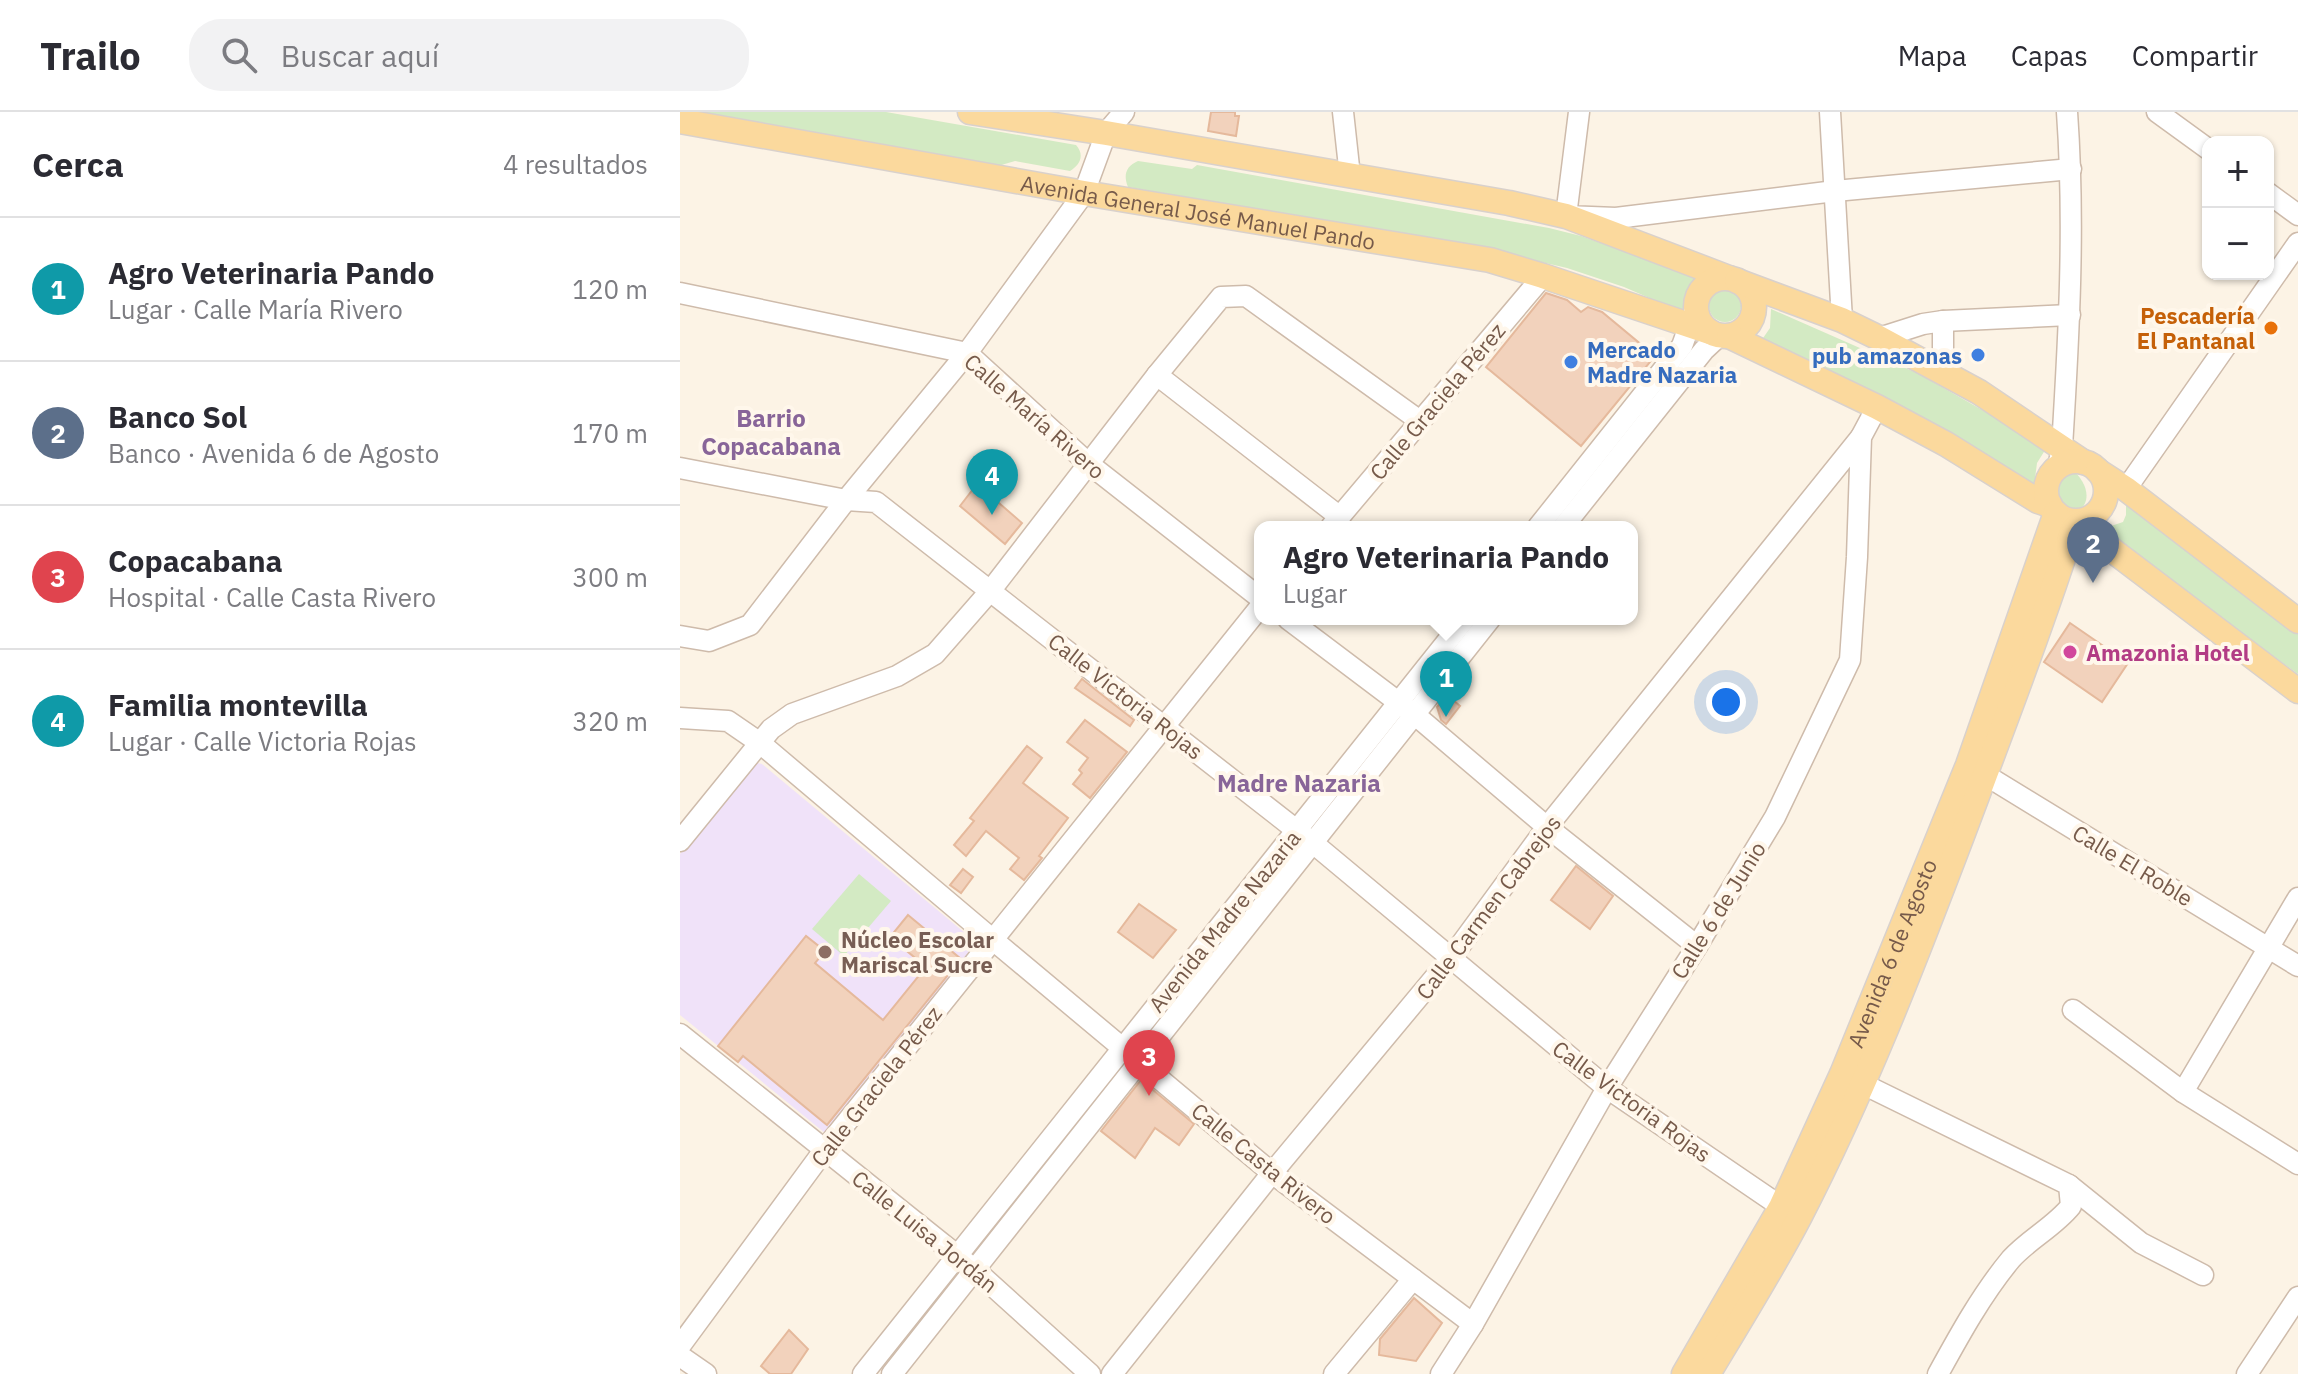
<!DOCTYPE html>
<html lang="es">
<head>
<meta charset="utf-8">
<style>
	body { margin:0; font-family:"IBM Plex Sans",sans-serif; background:#f2f2f3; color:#2b2b33 }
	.controls { position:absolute; right:24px; top:24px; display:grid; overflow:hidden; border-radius:16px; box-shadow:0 2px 6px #0004 }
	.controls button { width:72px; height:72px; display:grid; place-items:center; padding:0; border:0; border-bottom:2px solid #e1e1e2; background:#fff; color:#2b2b33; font:40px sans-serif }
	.you { position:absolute; left:1046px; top:590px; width:28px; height:28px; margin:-20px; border:6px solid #fff; border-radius:50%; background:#1a73e8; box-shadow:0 0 0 12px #1a73e833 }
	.badge { display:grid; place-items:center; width:52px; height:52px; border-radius:50%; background:#ea580c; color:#fff; font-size:26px; font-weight:700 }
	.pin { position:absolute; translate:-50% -66px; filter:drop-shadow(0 2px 4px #0008) }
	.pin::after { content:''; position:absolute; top:42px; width:28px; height:24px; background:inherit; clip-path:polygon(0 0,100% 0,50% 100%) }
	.popup { position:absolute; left:574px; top:409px; width:384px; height:104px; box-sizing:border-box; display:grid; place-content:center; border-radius:16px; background:#fff; filter:drop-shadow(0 2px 6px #0005); font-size:26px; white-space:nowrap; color:#7c7c81 }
	.popup b { font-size:30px; color:#2b2b33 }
	.popup::after { content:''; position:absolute; left:50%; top:100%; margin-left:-16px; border:16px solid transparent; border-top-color:#fff }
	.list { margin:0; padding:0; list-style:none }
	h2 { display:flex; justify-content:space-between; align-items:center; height:104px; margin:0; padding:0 32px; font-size:34px }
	h2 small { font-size:26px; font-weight:400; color:#7c7c81 }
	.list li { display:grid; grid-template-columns:52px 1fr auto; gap:24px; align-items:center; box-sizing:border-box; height:144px; padding:0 32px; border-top:2px solid #e1e1e2 }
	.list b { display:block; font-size:30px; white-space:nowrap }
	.list p { margin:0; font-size:26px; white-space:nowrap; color:#7c7c81 }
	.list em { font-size:26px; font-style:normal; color:#7c7c81 }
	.icon { flex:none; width:44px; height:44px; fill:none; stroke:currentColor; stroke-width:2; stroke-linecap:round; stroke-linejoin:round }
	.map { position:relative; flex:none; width:1618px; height:1262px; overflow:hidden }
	header { display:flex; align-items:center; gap:48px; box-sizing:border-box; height:112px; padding:0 40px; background:#fff; border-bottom:2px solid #e1e1e2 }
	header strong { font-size:38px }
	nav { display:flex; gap:44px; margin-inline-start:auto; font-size:28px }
	.search { width:560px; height:72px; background:#f2f2f3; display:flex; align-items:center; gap:20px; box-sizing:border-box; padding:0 28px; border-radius:32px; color:#7c7c81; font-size:30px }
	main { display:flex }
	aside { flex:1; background:#fff }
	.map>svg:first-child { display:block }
	.education { fill:#f0e2f9 }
	.green { fill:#d3eac3 }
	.building { fill:#f2d2bc; stroke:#e5b99c; stroke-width:2 }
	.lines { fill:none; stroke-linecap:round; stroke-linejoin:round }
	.minor-casing { stroke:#cebbab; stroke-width:23 }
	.major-casing { stroke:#d9d1cc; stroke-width:27 }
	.minor { stroke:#fff; stroke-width:20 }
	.major { stroke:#fbd99d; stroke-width:24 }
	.food-dot { fill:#e8710a; stroke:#fff7eb; stroke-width:3 }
	.shop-dot { fill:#3f7fe0; stroke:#fff7eb; stroke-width:3 }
	.hotel-dot { fill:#d1479c; stroke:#fff7eb; stroke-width:3 }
	.education-dot { fill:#8d6e63; stroke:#fff7eb; stroke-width:3 }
	.labels { text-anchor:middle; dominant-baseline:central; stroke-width:8; stroke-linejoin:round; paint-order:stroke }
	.street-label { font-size:22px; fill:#765a4a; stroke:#fff7eb }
	.food-label { font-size:22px; font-weight:bold; fill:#c56008; stroke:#fff7eb; text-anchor:end }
	.shop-label { font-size:22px; font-weight:bold; fill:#366cbe; stroke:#fff7eb; text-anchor:start }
	.hotel-label { font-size:22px; font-weight:bold; fill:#b23c85; stroke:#fff7eb; text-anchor:start }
	.education-label { font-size:22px; font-weight:bold; fill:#785e54; stroke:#fff7eb; text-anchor:start }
	.neighbourhood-label { font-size:24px; font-weight:bold; fill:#886599; stroke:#fff7eb }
</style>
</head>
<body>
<header>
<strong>Trailo</strong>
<div class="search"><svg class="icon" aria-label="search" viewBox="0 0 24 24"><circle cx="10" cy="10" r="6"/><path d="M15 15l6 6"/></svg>Buscar aquí</div>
<nav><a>Mapa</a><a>Capas</a><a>Compartir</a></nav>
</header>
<main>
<aside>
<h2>Cerca<small>4 resultados</small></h2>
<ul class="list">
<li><span class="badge" style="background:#0f9aa8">1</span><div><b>Agro Veterinaria Pando</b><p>Lugar · Calle María Rivero</p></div><em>120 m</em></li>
<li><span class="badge" style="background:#5c6f8a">2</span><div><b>Banco Sol</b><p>Banco · Avenida 6 de Agosto</p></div><em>170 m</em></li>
<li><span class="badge" style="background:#e0444e">3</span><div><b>Copacabana</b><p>Hospital · Calle Casta Rivero</p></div><em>300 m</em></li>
<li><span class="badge" style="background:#0f9aa8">4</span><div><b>Familia montevilla</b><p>Lugar · Calle Victoria Rojas</p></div><em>320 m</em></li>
</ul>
</aside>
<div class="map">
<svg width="1618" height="1262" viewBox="0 0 1618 1262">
	<rect width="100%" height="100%" fill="#fcf3e5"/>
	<path class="education" d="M73,650l9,2 215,179 -152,190 -145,-118v-161z"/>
	<g class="green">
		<path d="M9,0h197l190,33c9,10 4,20 -6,26l-55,-10 -17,5z"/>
		<path d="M458,49l54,8 5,-4 352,63 32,8 115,41c-9,12 -12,21 -12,36l-60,-26 -57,-19 -64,-15 -375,-66c-5,-12 -2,-21 10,-26z"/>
		<circle cx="1045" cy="194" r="16"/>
		<path d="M1091,197l148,65 128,73 -10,16 -3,23 -273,-145 9,-13z"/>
		<path d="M1386,357h5c18,13 24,40 -2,45 -18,-17 -24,-25 -3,-45z"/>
		<path d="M1446,392l172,129v41l-192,-141 5,-7 12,-4 3,-7z"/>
		<path d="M179,762l32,27 -47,55 -32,-27z"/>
	</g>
	<g class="building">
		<path d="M531,0h24v4h4l-3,20 -28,-5z"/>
		<path d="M866,181l21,7 14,12 7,-5 14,5 53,44 -74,90 -95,-79z"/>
		<path d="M297,372l45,39 -17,21 -45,-38z"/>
		<path d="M1390,511l58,40 -26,39 -58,-40z"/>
		<path d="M402,567l52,41 -4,6 -55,-38z"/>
		<path d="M767,583l13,11 -14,18 -5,-4 -4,-13z"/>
		<path d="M405,608l42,32 -37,46 -17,-14 9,-11 -3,-3 9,-12 -21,-16z"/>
		<path d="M347,634l15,12 -19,25 45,35 -29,38 3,2 -18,22 -14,-11 9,-11 -33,-27 -20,25 -12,-11 20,-24 -4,-3z"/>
		<path d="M896,754l37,30 -23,33 -39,-29z"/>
		<path d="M283,757l10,8 -12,16 -11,-8z"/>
		<path d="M459,792l37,26 -23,28 -35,-26z"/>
		<path d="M228,803l53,44 -134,166 -84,-69 -5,6 -20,-16 88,-110 19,15 -10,12 68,57 43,-53 -36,-30z"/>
		<path d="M461,968l53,44 -15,21 -24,-17 -20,30 -34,-27z"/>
		<path d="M734,1186l28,25 -26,38 -37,-6 1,-16z"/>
		<path d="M109,1218l19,19 -17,25h-21l-9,-8z"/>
	</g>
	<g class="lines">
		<g class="minor-casing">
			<g id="minor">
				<path d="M663,0l7,64"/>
				<path d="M899,0l-13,104 50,2 219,-27 236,-22"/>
				<path d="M1150,0l12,208"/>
				<path d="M1477,0l51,37"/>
				<path d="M1588,81l30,22"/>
				<path d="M0,181l287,60 122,111 171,134"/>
				<path d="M1263,209v52"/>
				<path d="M1199,226l44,-14 20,-3 127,-6"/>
				<path d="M477,263l183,142"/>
				<path d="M0,356l166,32 30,2 437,341 294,245 185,126"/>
				<path d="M1378,356l4,-21c7,-112 13,-223 5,-335"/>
				<path d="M1446,377l172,-246"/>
				<path d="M651,415l212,-251"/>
				<path d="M858,415l144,-181 14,-39"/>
				<path d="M883,415l141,-177 15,-14"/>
				<path d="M608,507l126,95 133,113 150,119"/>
				<path d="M0,524l29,5 41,-16 96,-125 121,-147 117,-160 22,-60 18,-21"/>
				<path d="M0,606l48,3 32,22 232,196 280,234 201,151"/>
				<path d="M1294,656l324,198"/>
				<path d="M0,729l91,-112 21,-15 105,-38 38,-22 56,-64 166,-215 64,-78 25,-1 174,125"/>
				<path d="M1393,898l110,82 115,72"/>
				<path d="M0,922l294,235 116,105"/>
				<path d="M1183,972l206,101 2,21c-17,21 -42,33 -60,53 -29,35 -51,75 -73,115"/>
				<path d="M1503,980l115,-194"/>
				<path d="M1389,1073l72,58 62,32"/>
				<path d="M0,1234l145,-197 435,-542"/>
				<path d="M0,1244l26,18"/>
				<path d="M183,1262l602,-755"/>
				<path d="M212,1262l598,-755"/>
				<path d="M432,1262l160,-201 179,-215 96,-131 314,-390"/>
				<path d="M654,1262l79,-95"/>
				<path d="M761,1262l32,-50 134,-236 90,-142 78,-129 75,-157 7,-103 4,-120 16,-30"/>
				<path d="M1567,1262l51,-77"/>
			</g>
		</g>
		<g class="major-casing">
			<g id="major">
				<path d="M290,0l136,21 403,70 57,13 163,62"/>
				<path id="s1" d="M0,9l404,72 406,67 53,16 167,56"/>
				<circle cx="1045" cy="195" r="29"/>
				<path d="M1057,169l105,39 37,18 100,54 104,70"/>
				<path d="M1049,224l148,71 69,37 92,57 12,4"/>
				<circle cx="1396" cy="379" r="30"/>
				<path d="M1418,359l28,18 172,132"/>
				<path id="s2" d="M1004,1262l97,-167 61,-133 126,-309 88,-252"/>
				<path d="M1028,1262c31,-52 64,-104 92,-158 63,-122 113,-251 162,-380 39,-104 79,-208 113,-314l223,169"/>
			</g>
		</g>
		<use href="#minor" class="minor"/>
		<use href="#major" class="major"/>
	</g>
	<circle class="food-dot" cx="1591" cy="216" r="8"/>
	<g class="shop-dot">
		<circle cx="1298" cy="243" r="8"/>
		<circle cx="891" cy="250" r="8"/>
	</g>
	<circle class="hotel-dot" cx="1390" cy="540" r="8"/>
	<circle class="education-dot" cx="145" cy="840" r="8"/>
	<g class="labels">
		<g class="street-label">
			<text stroke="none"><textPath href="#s1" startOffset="526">Avenida General José Manuel Pando</textPath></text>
			<text transform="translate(757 289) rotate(-50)">Calle Graciela Pérez</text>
			<text transform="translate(355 304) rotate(41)">Calle María Rivero</text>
			<text transform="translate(446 584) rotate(38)">Calle Victoria Rojas</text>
			<text transform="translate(1453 753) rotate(31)">Calle El Roble</text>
			<text transform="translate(808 795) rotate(-53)">Calle Carmen Cabrejos</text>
			<text transform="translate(1038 798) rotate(-58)">Calle 6 de Junio</text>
			<text transform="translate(544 809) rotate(-51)">Avenida Madre Nazaria</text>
			<text stroke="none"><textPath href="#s2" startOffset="470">Avenida 6 de Agosto</textPath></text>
			<text transform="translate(196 974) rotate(-52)">Calle Graciela Pérez</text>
			<text transform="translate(952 989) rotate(36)">Calle Victoria Rojas</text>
			<text transform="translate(584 1051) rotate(39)">Calle Casta Rivero</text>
			<text transform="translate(245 1119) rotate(39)">Calle Luisa Jordán</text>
		</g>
		<g class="food-label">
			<text x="1575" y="203">Pescadería<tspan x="1575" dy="25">El Pantanal</tspan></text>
		</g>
		<g class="shop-label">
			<text x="907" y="237">Mercado<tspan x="907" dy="25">Madre Nazaria</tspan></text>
			<text x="1282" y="243" text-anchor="end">pub amazonas</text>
		</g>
		<g class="hotel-label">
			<text x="1406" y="540">Amazonia Hotel</text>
		</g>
		<g class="education-label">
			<text x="161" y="827">Núcleo Escolar<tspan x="161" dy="25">Mariscal Sucre</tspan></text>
		</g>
		<g class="neighbourhood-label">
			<text x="91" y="306">Barrio<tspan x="91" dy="28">Copacabana</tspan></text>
			<text x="619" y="671">Madre Nazaria</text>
		</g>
	</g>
</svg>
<div class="controls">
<button>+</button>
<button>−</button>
</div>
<div class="you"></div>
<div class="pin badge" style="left:766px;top:605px;background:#0f9aa8">1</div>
<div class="popup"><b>Agro Veterinaria Pando</b>Lugar</div>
<div class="pin badge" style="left:1413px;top:471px;background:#5c6f8a">2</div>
<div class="pin badge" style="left:469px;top:984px;background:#e0444e">3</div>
<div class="pin badge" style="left:312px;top:403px;background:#0f9aa8">4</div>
</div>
</main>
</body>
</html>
